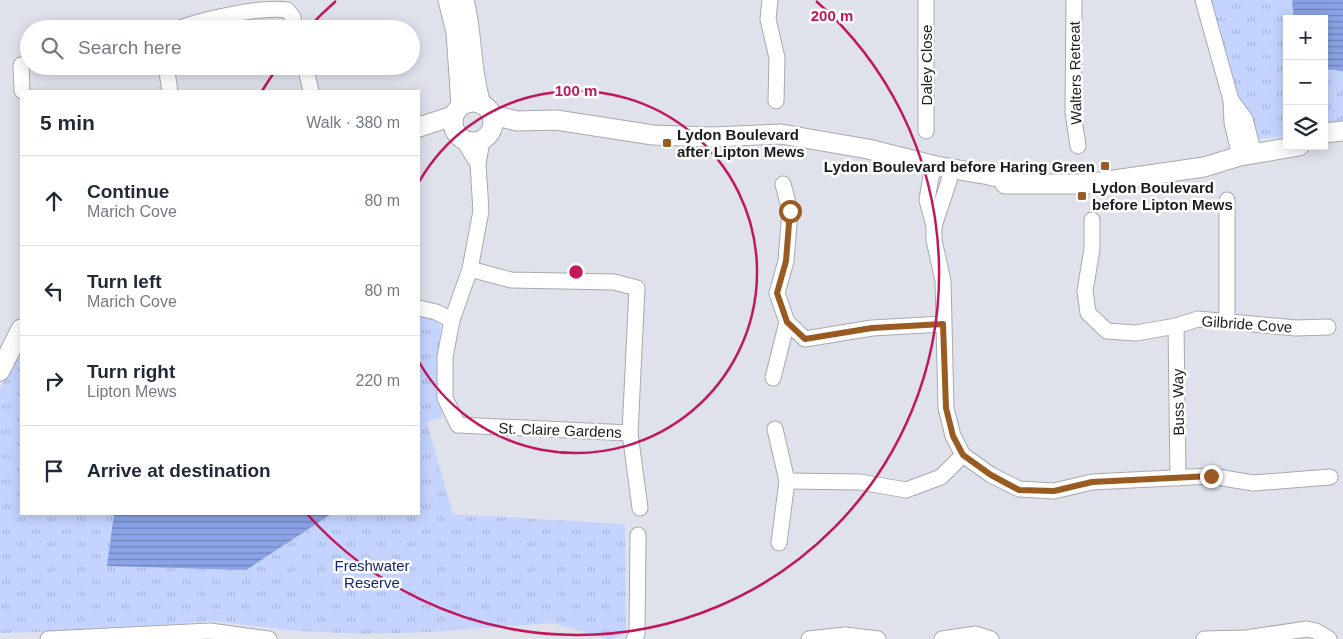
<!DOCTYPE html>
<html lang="en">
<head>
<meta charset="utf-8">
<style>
	body { margin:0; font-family:Arial,sans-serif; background:#f6f6f7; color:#1f2937 }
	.controls { position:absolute; right:15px; top:15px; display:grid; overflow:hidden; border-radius:0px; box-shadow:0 2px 12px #0003 }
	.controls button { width:45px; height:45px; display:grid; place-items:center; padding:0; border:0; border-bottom:1px solid #e0e1e3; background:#fff; color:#1f2937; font:25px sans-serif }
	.stop { position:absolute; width:15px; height:15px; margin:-11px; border:4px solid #995b22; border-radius:50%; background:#fff }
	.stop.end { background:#995b22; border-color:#fff; box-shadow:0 1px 5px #0008 }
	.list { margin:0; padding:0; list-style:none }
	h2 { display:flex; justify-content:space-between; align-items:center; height:65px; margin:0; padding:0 20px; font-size:21px }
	h2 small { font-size:16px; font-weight:400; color:#747a83 }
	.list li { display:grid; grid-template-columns:32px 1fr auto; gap:15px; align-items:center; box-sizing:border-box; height:90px; padding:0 20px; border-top:1px solid #e0e1e3 }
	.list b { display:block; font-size:19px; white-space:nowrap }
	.list p { margin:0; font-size:16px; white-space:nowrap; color:#747a83 }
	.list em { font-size:16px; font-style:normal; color:#747a83 }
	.icon { flex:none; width:28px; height:28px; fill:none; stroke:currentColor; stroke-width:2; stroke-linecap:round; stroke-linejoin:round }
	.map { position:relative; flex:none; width:1343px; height:639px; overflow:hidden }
	.search { position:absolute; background:#fff; box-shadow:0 2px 12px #0003; left:20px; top:20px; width:400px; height:55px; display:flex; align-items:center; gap:12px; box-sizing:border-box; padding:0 18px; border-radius:28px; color:#747a83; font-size:19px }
	.panel { position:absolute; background:#fff; box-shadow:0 2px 12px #0003; left:20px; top:90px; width:400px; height:425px; border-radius:0px }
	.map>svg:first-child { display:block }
	.park { fill:url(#park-tufts) }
	.water { fill:url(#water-rules) }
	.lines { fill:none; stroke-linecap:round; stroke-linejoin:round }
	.minor-casing { stroke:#a6a9b1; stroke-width:17 }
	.tertiary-casing { stroke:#a6a9b1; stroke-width:21 }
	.minor { stroke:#fff; stroke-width:15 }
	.tertiary { stroke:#fff; stroke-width:19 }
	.route { stroke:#995b22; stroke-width:6 }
	.ring { fill:none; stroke:#c2185b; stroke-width:2.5 }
	.poi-dot { fill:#995b22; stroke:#fff; stroke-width:2 }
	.labels { text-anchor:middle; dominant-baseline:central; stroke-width:5; stroke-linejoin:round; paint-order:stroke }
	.street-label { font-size:15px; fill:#1c1d20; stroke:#fff }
	.poi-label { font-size:15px; font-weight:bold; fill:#1c1d20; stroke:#fff; text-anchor:start }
	.park-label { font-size:15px; fill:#172571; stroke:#fff }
	.centre { fill:#c2185b; stroke:#fff; stroke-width:2.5 }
	.ring-label { font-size:15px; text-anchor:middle; font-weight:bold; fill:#c2185b; stroke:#fff; stroke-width:5; stroke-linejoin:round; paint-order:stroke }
</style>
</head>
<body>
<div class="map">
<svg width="1343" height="639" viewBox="0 0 1343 639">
	<defs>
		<pattern id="park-tufts" width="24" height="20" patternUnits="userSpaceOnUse" patternTransform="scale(1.25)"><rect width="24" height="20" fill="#c4d4fe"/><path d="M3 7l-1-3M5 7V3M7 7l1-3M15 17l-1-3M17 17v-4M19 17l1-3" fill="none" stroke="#a8b6d9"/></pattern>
		<pattern id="water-rules" width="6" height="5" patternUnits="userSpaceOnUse" patternTransform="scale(1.25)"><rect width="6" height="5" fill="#8ba3e6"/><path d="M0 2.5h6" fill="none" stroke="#7184ba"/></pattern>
	</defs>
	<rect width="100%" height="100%" fill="#dfe2eb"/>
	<g class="park">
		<path d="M1209,0h134v132l-19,1v-114h-37v117l-40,4z"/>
		<path d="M419,313l16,5 6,9 -3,33 4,56 -15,7 26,91 172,10 1,109 -13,6h-5l-55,-16 -124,9 -63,2 -66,-3 -90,-10 -129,10 -81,2v-244l21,-47v172h398z"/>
	</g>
	<g class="water">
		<path d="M1292,0h51v71l-19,-2v-50h-30z"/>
		<path d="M114,514h217l-85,56 -139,-4z"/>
	</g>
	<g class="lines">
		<g class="minor-casing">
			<g id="minor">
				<path d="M770,0l-2,19 9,39 -1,43"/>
				<path d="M926,0v131"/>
				<path d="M1074,0l-1,112 5,34"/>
				<path d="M1203,0l28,100 1,23 8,33"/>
				<path d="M178,29c24,-10 85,-23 109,-19l6,7 2,12"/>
				<path d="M21,65l1,26"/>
				<path d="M166,66l4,25"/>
				<path d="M305,66l6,25"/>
				<path d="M1231,100l14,19 9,35"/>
				<path d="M464,141l14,23"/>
				<path d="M936,166l-5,10 -4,24 7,26v14l9,41 3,127 7,28 10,19 28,20 28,14 35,2 38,-9 119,-6 42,7 77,-6"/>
				<path d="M783,184l7,27 -4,50 -9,32 10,29 18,17 67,-11 71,-4"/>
				<path d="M1227,200v120"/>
				<path d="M1092,220v29l-7,42 3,22 19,18 29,2 40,-7 22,-7 98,9 32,-1"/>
				<path d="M934,226l15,-45 2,-12"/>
				<path d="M470,269l41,11 103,2 23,6 -7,145 -172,-8 -13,-27v-41l7,-37 18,-51 11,-58 -3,-47 4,-23"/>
				<path d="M419,308l17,4 16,8"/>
				<path d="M1176,326l2,152"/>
				<path d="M773,378l14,-56"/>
				<path d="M775,429l12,52 -8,62"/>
				<path d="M630,433l10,75"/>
				<path d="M787,481l73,1 46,8 35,-13 22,-22"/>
				<path d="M48,639l162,-8 59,8"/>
				<path d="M634,639l3,-5 1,-99"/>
				<path d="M809,639l36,-4 33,4"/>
				<path d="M942,639l34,-5 15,5"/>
				<path d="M1204,639l42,-1 61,-9 9,2 13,8"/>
			</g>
		</g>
		<g class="tertiary-casing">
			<g id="tertiary">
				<path d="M448,0l8,32 5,73"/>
				<path d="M464,0c9,34 6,70 17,104"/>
				<circle cx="473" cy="122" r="20"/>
				<path d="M492,115l25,6 39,-1 97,15 59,2 69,-3 87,15 68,17 53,9 27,7"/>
				<path d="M419,127l34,-11"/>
				<path d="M1324,133l19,-2"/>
				<path d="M1005,184h82l117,-17 36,-11 59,-10"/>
				<path d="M0,371l21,-42"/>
			</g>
		</g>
		<use href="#minor" class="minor"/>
		<use href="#tertiary" class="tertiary"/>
	</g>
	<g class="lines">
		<path class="route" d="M790,211l-4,50 -9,32 10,29 18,17 67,-11 71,-4 3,84 7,28 10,19 28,20 28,15 35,1 38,-9 119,-6"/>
	</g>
	<g class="ring">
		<path d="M419 182A181 181 0 1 1 419 362"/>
		<path d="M262 91A362 362 0 0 1 278 67M309 27A362 362 0 0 1 336 1M816 1A362 362 0 1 1 307 514"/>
	</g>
	<g class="poi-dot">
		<rect x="662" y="138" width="10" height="10" rx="2.5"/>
		<rect x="1100" y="161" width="10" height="10" rx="2.5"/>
		<rect x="1077" y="191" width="10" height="10" rx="2.5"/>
	</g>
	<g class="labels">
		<g class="street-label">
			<text transform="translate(926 65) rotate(-90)">Daley Close</text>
			<text transform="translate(1075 73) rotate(-91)">Walters Retreat</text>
			<text transform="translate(1247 324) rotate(4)">Gilbride Cove</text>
			<text transform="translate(1178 402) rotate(-91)">Buss Way</text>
			<text transform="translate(560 430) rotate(2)">St. Claire Gardens</text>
		</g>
		<g class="poi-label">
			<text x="677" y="134">Lydon Boulevard<tspan x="677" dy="17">after Lipton Mews</tspan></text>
			<text x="1095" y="166" text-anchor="end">Lydon Boulevard before Haring Green</text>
			<text x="1092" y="187">Lydon Boulevard<tspan x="1092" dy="17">before Lipton Mews</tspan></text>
		</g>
		<g class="park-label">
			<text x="372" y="565">Freshwater<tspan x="372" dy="17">Reserve</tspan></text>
		</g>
	</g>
	<circle cx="576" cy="272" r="8" class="centre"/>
	<g class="ring-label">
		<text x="832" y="21">200 m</text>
		<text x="576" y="96">100 m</text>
	</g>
</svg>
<div class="controls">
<button>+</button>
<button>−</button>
<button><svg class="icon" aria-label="layers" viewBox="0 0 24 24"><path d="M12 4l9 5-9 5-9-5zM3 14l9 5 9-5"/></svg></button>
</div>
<div class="stop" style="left:790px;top:211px"></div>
<div class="stop end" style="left:1211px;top:476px"></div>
<div class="search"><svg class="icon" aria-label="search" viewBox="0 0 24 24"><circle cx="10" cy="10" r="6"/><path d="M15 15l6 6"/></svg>Search here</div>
<section class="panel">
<h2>5 min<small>Walk · 380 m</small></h2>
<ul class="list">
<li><svg class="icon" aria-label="ahead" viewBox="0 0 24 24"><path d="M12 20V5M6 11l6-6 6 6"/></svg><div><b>Continue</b><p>Marich Cove</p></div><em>80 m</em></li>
<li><svg class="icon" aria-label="left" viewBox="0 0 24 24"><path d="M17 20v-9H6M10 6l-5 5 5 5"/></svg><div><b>Turn left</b><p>Marich Cove</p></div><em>80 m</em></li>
<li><svg class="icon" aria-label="right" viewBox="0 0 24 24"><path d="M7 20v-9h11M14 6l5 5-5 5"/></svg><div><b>Turn right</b><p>Lipton Mews</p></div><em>220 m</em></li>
<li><svg class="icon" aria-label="arrive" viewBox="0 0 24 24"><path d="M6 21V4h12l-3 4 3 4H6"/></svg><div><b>Arrive at destination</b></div></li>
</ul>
</section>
</div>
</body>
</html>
